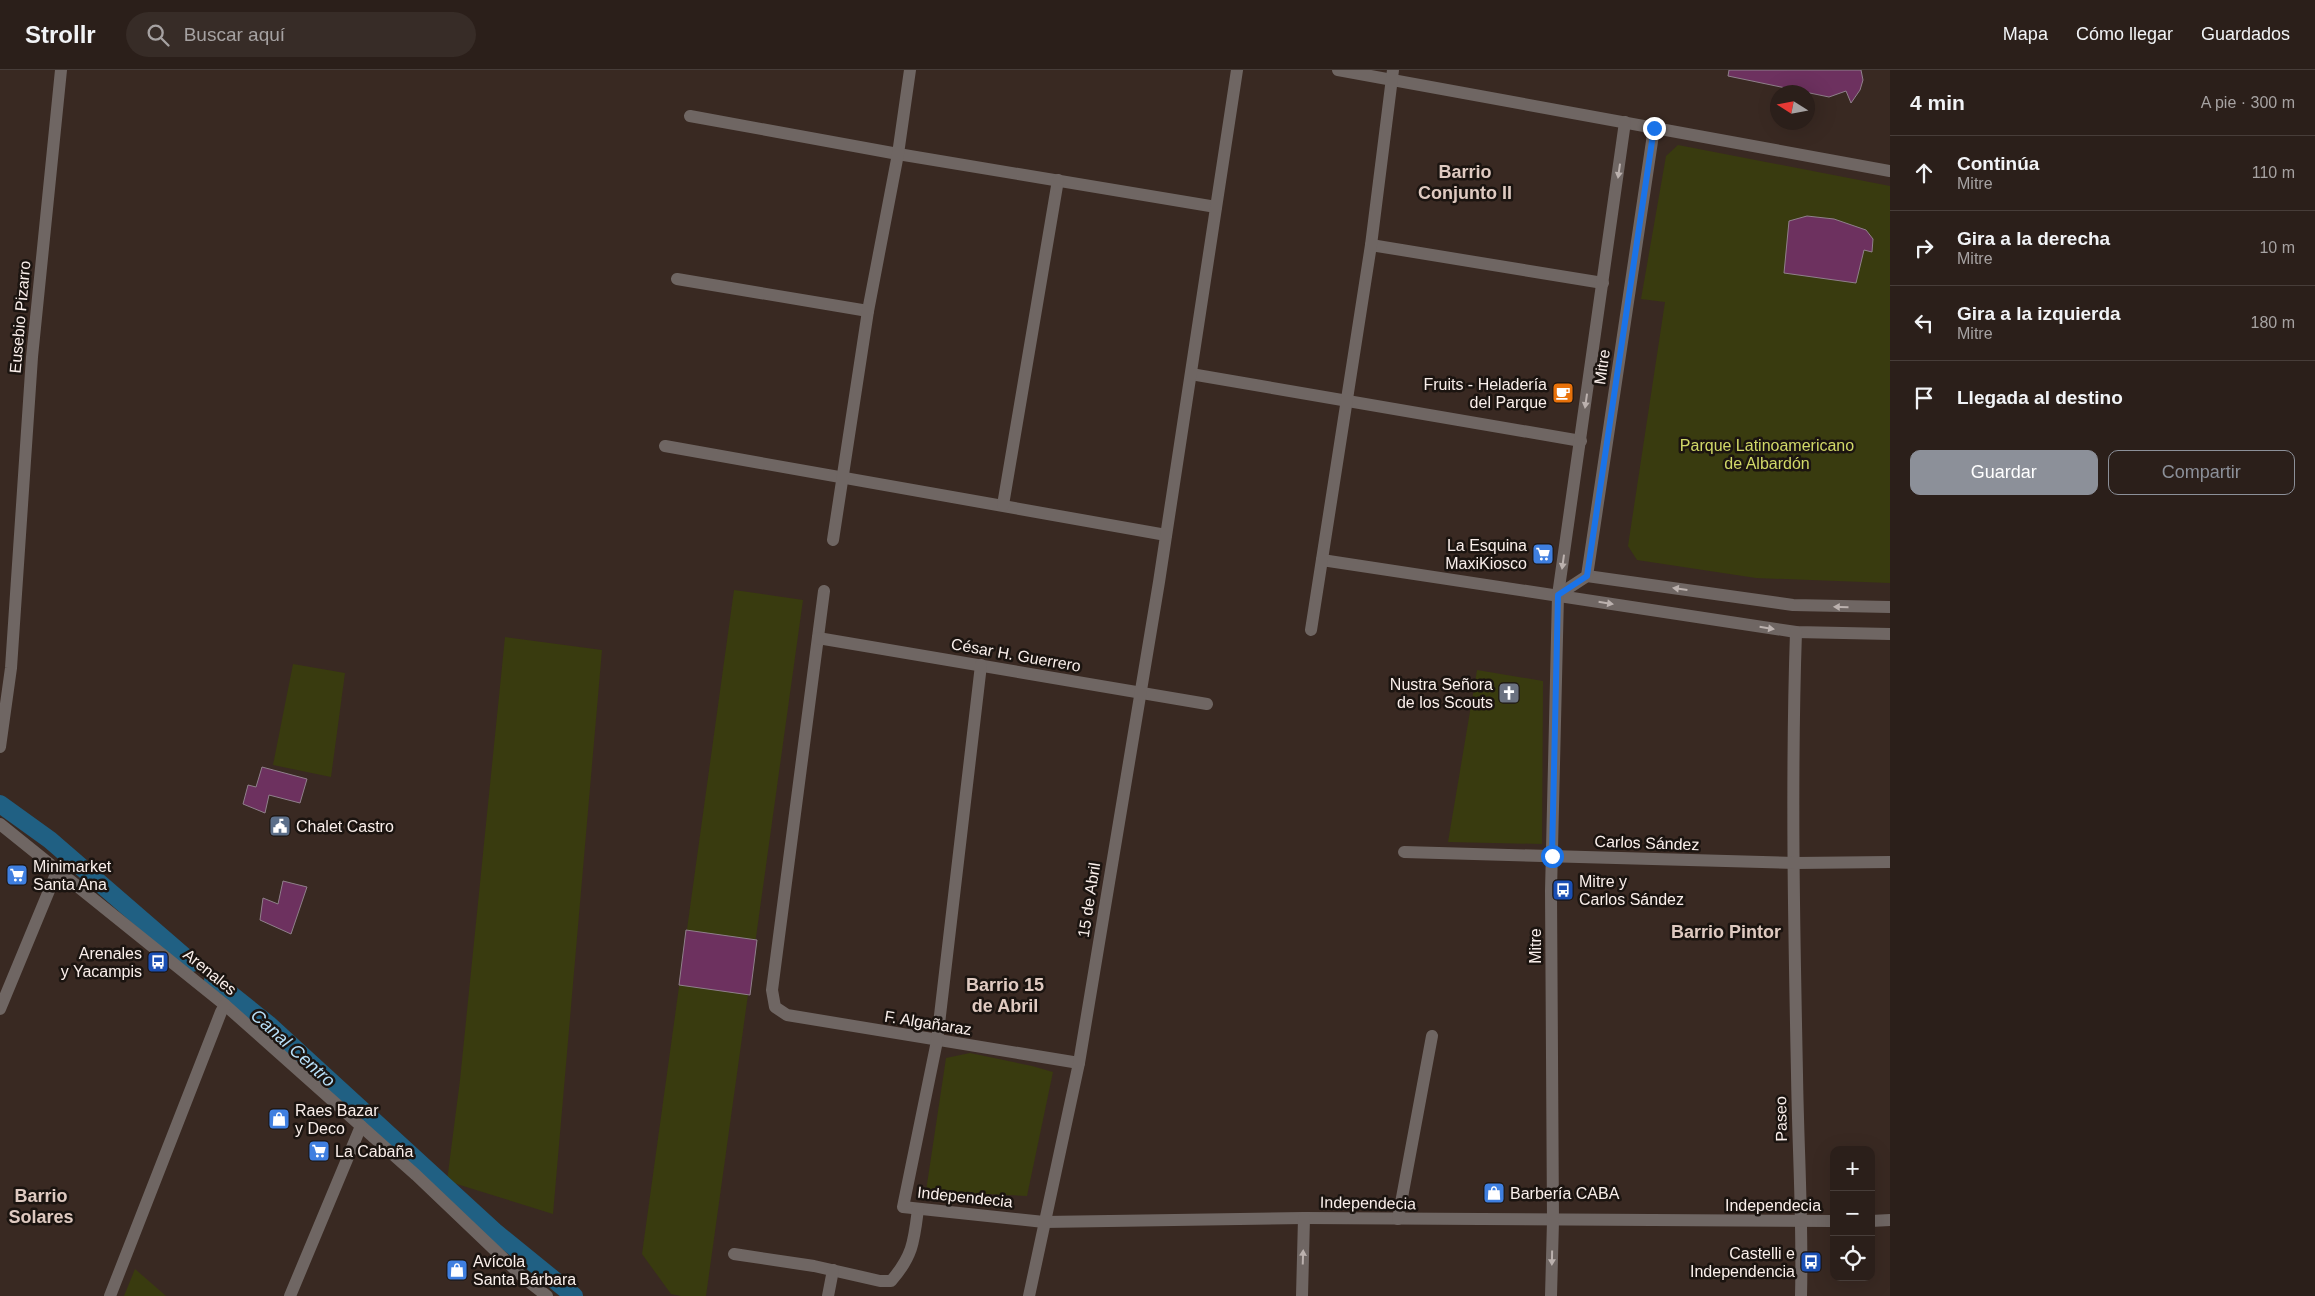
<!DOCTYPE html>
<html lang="es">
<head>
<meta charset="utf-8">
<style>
	body { margin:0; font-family:Helvetica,sans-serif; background:#372c27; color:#f1f3f6 }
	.controls { position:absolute; right:15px; bottom:15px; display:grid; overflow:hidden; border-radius:10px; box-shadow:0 5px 20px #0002 }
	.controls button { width:45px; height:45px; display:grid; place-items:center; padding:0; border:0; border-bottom:1px solid #473d39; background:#2b1f1a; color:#f1f3f6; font:25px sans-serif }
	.compass { position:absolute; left:1770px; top:15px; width:45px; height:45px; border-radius:50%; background:#2b1f1a; box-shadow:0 5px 20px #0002; rotate:281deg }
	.stop { position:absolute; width:15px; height:15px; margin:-11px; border:4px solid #1a73e8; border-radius:50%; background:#fff }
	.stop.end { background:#1a73e8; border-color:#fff; box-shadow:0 1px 5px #0008 }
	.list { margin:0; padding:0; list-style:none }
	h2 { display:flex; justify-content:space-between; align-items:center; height:65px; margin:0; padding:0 20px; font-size:21px }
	h2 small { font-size:16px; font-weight:400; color:#a6a2a2 }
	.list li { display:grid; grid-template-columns:32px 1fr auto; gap:15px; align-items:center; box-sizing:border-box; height:75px; padding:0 20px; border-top:1px solid #473d39 }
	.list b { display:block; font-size:19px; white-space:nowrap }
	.list p { margin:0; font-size:16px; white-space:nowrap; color:#a6a2a2 }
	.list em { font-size:16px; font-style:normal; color:#a6a2a2 }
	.actions { display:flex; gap:10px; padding:15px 20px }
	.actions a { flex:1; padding:11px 0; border:1px solid #8c9099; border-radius:10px; text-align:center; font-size:18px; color:#8c9099 }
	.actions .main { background:#8c9099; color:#fff }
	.icon { flex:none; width:28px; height:28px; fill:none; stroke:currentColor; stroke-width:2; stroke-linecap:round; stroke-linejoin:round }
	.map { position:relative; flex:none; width:1890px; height:1226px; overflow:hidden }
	header { display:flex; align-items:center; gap:30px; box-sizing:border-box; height:70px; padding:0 25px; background:#2b1f1a; border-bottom:1px solid #473d39 }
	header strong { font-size:24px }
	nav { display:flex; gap:28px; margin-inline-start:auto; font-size:18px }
	.search { width:350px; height:45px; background:#372c27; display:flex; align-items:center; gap:12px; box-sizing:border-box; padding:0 18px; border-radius:28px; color:#a6a2a2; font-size:19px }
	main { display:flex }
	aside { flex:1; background:#2b1f1a }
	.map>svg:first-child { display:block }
	.green { fill:#393b0f }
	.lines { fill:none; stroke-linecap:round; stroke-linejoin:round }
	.canal { stroke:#206083; stroke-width:18 }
	.building { fill:#6d315f; stroke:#90808b }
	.minor { stroke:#6f6663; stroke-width:12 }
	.oneway { fill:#bbb1ae }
	.route { stroke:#1a73e8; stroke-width:6 }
	.labels { text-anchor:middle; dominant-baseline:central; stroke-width:5; stroke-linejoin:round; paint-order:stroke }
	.street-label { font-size:16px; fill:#faefeb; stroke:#1b1410 }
	.poi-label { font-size:16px; fill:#faefeb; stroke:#1b1410; text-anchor:start }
	.park-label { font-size:16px; fill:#d1d868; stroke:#1b1410 }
	.neighbourhood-label { font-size:18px; font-weight:bold; fill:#dfcac1; stroke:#1b1410 }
	.water-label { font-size:18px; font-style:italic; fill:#b7dff8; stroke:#1b1410 }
</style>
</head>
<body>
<header>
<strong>Strollr</strong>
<div class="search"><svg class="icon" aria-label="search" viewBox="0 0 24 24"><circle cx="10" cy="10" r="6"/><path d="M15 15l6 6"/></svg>Buscar aquí</div>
<nav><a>Mapa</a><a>Cómo llegar</a><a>Guardados</a></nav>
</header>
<main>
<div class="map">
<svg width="1890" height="1226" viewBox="0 0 1890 1226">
	<rect width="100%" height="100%" fill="#392922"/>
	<g class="green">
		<path d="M1678,75l212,41v397l-134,-5 -119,-18 -9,-14 37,-244 -24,-3 25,-143z"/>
		<path d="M734,520l69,10 -97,696h-25l-10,-2 -29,-40z"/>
		<path d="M505,567l97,13 -49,564 -106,-33 13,-101z"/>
		<path d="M293,594l52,9 -14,104 -58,-12z"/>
		<path d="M1477,600l66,11 -1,163 -94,-2z"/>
		<path d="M970,983l62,13 21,6 -26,124 -101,-5 20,-133z"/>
		<path d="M135,1199l31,27h-42z"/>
	</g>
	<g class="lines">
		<g class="canal">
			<path d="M0,734l50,36 142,123"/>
			<path d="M213,910l55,44 226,207 80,65"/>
		</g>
	</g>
	<g class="building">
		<path d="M1729,0h132l2,10 -3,10 -9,13 -5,-12 -17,6 -101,-21z"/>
		<path d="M1807,146l27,3 32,11 7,9 -1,13 -8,-2 -8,33 -72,-10 5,-52z"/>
		<path d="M262,697l45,12 -7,24 -31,-8 -4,18 -22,-9 5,-19 8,2z"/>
		<path d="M283,811l24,6 -16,47 -31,-14 3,-22 15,6z"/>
		<path d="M686,860l71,10 -7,55 -71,-10z"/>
	</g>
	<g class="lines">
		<g class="minor">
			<path d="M1338,0l552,101"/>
			<path d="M690,46l208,38 318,53"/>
			<path d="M1371,175l232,38"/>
			<path d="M677,209l191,32"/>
			<path d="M1191,304l390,67"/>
			<path d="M665,376l501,89"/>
			<path d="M1003,435l55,-325"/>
			<path d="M833,470l35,-229 30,-157 12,-84"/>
			<path d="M1322,490l474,72 94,2"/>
			<path d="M1587,506l206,29 97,2"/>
			<path d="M824,521l-52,399 3,17 12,8 292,48"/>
			<path d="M1558,525l29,-19 67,-448"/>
			<path d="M1311,560l60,-385 22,-175"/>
			<path d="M1796,562c-5,147 -2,295 1,442 1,74 6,148 4,222"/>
			<path d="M818,568l389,66"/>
			<path d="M981,595l-44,376 -34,166 141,15 260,-4 530,3"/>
			<path d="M0,677l11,-79 21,-311 29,-287"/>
			<path d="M0,754l225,181 191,170 108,103 23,18"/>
			<path d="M1404,782l391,11 95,-1"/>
			<path d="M0,939l58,-140"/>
			<path d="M1398,1149l34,-183"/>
			<path d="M1871,1151l19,-1"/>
			<path d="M734,1184l80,12 66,15h11c22,-25 23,-40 27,-72"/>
			<path d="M110,1226l111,-284 4,-7"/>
			<path d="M290,1226l71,-170"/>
			<path d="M828,1226l5,-26"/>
			<path d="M1029,1226l50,-233 80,-481 78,-512"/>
			<path d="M1302,1226l2,-78"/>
			<path d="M1551,1226l2,-75 -2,-330 7,-296 67,-473"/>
		</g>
	</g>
	<defs><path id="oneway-solid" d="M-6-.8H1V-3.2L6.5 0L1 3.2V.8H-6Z" transform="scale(1.25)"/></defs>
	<g class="oneway">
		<use href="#oneway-solid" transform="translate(1619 101) rotate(98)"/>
		<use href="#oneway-solid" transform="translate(1586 331) rotate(98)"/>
		<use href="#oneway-solid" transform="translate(1563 492) rotate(98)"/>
		<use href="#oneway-solid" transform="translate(1680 519) rotate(-172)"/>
		<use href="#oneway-solid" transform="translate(1606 533) rotate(9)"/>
		<use href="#oneway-solid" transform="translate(1841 537) rotate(-179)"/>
		<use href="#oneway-solid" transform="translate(1767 558) rotate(9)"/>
		<use href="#oneway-solid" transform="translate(1303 1187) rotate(-88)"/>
		<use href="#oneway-solid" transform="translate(1552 1188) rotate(91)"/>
	</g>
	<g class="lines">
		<path class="route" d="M1552,786l6,-261 29,-19 67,-448"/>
	</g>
	<defs>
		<g id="cafe-square" transform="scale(1.125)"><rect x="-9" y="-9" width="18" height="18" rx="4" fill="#e8710a" stroke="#1b1410"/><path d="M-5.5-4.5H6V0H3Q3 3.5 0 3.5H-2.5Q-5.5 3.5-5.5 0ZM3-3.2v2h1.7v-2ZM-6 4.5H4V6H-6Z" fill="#fff"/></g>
		<g id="supermarket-square" transform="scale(1.125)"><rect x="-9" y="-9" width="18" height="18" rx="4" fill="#3f7fe0" stroke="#1b1410"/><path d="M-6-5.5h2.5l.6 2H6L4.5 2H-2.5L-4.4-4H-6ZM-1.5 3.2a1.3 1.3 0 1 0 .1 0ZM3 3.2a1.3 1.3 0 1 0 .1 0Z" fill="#fff"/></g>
		<g id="church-square" transform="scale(1.125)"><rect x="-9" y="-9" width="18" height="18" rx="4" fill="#6b7280" stroke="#1b1410"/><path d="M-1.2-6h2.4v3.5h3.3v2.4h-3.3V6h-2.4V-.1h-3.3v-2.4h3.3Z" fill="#fff"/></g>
		<g id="civic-square" transform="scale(1.125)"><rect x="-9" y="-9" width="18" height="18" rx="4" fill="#5c6f8a" stroke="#1b1410"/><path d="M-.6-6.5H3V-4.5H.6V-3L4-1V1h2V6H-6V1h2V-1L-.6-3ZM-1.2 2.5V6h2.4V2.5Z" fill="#fff"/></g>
		<g id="bus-square" transform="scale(1.125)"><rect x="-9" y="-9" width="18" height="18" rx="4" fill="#1a4fb4" stroke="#1b1410"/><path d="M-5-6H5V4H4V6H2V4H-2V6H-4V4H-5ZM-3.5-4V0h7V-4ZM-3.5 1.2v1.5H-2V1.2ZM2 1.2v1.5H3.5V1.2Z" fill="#fff"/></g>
		<g id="shop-square" transform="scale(1.125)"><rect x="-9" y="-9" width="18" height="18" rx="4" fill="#3f7fe0" stroke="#1b1410"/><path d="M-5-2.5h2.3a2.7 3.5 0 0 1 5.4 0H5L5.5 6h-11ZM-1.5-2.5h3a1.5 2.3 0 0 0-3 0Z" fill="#fff"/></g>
	</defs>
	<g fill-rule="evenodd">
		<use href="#cafe-square" x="1563" y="323"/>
		<use href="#supermarket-square" x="1543" y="484"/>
		<use href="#church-square" x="1509" y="623"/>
		<use href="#civic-square" x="280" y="756"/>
		<use href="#supermarket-square" x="17" y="805"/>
		<use href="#bus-square" x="1563" y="820"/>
		<use href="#bus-square" x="158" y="892"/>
		<use href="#shop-square" x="279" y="1049"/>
		<use href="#supermarket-square" x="319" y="1081"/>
		<use href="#shop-square" x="1494" y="1123"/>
		<use href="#bus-square" x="1811" y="1192"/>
		<use href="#shop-square" x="457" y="1200"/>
	</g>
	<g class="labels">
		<g class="street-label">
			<text transform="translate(20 247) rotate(-85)">Eusebio Pizarro</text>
			<text transform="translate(1602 297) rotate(-82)">Mitre</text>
			<text transform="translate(1016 585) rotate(10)">César H. Guerrero</text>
			<text transform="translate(1647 773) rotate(2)">Carlos Sández</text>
			<text transform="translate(1089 830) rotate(-81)">15 de Abril</text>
			<text transform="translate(1535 876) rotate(-90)">Mitre</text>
			<text transform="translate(210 902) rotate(39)">Arenales</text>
			<text transform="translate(928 953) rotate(9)">F. Algañaraz</text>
			<text transform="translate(1781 1049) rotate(-91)">Paseo</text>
			<text transform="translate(965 1127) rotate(6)">Independecia</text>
			<text transform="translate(1368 1133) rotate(1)">Independecia</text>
			<text x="1773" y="1135">Independecia</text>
		</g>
		<g class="poi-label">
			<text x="1547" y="314" text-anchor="end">Fruits - Heladería<tspan x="1547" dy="18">del Parque</tspan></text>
			<text x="1527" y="475" text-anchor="end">La Esquina<tspan x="1527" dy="18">MaxiKiosco</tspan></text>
			<text x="1493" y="614" text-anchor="end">Nustra Señora<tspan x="1493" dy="18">de los Scouts</tspan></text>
			<text x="296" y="756">Chalet Castro</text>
			<text x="33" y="796">Minimarket<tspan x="33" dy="18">Santa Ana</tspan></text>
			<text x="1579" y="811">Mitre y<tspan x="1579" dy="18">Carlos Sández</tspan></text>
			<text x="142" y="883" text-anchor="end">Arenales<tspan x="142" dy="18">y Yacampis</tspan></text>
			<text x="295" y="1040">Raes Bazar<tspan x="295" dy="18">y Deco</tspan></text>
			<text x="335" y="1081">La Cabaña</text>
			<text x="1510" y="1123">Barbería CABA</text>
			<text x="1795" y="1183" text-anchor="end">Castelli e<tspan x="1795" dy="18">Independencia</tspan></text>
			<text x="473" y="1191">Avícola<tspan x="473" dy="18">Santa Bárbara</tspan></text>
		</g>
		<g class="park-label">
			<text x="1767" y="375">Parque Latinoamericano<tspan x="1767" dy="18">de Albardón</tspan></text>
		</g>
		<g class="neighbourhood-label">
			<text x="1465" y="102">Barrio<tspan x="1465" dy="21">Conjunto II</tspan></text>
			<text x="1726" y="862">Barrio Pintor</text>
			<text x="1005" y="915">Barrio 15<tspan x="1005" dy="21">de Abril</tspan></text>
			<text x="41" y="1126">Barrio<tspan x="41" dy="21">Solares</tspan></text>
		</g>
		<g class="water-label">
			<text transform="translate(293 978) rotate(42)">Canal Centro</text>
		</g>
	</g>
</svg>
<div class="controls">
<button>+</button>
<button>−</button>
<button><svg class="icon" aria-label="locate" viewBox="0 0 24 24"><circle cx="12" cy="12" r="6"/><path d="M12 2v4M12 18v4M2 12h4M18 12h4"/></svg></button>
</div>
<svg class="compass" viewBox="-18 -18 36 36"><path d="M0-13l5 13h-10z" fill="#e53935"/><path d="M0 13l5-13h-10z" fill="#a6a2a2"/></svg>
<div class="stop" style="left:1552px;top:786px"></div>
<div class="stop end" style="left:1654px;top:58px"></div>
</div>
<aside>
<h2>4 min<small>A pie · 300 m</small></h2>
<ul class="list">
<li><svg class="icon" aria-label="ahead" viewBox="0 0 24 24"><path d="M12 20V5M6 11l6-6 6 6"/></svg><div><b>Continúa</b><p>Mitre</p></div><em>110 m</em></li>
<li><svg class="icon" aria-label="right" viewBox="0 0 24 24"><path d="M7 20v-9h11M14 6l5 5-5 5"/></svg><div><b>Gira a la derecha</b><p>Mitre</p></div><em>10 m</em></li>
<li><svg class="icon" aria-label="left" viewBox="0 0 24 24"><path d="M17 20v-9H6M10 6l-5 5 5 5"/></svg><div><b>Gira a la izquierda</b><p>Mitre</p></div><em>180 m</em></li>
<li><svg class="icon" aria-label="arrive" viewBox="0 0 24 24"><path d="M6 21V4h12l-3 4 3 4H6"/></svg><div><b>Llegada al destino</b></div></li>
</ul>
<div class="actions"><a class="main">Guardar</a><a>Compartir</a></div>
</aside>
</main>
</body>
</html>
